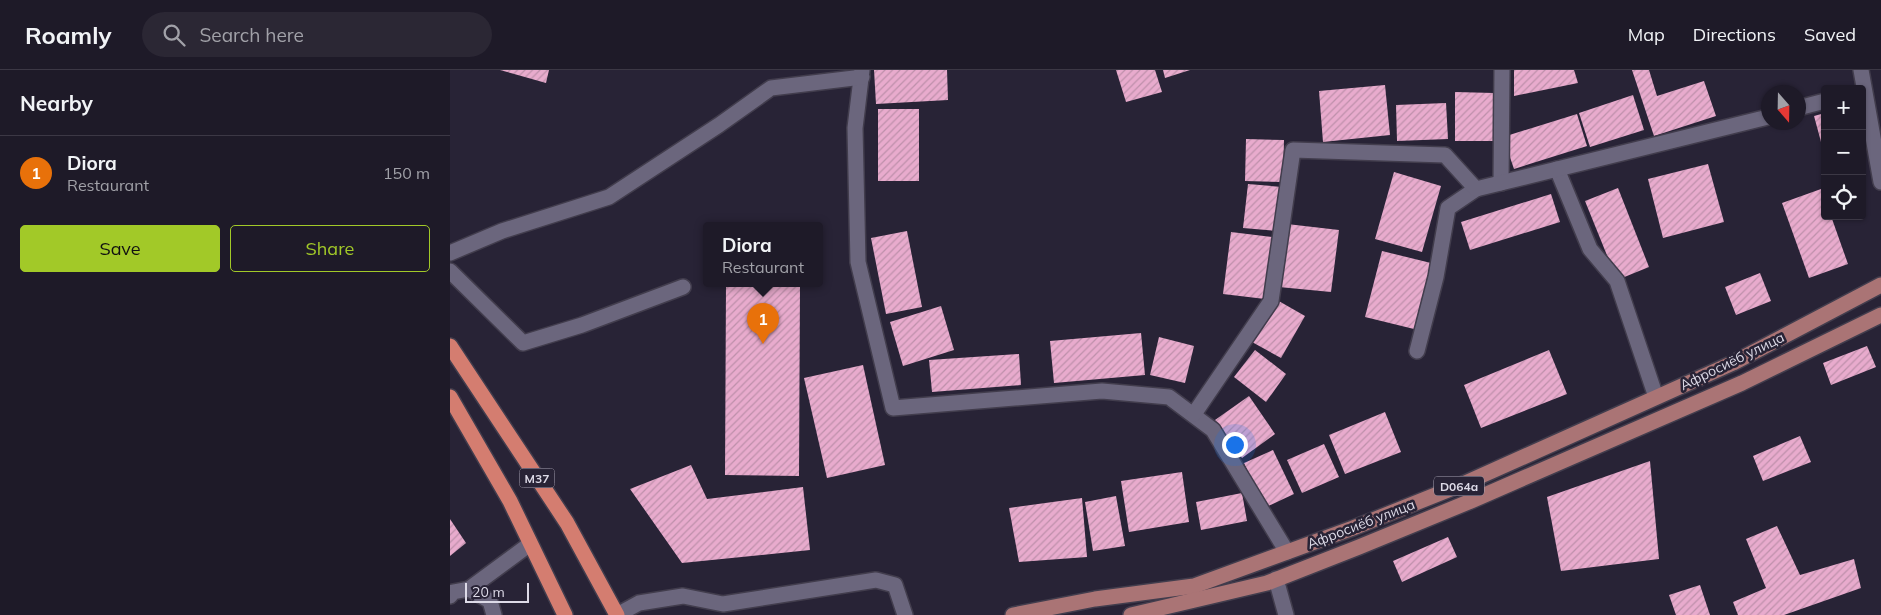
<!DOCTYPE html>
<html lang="en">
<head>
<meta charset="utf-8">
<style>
	body { margin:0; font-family:Mulish,sans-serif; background:#2b2734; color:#f1f3f6 }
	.controls { position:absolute; right:15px; top:15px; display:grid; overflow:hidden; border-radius:5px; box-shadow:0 1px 4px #0004 }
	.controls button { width:45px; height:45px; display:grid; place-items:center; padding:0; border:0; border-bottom:1px solid #3c3845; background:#1e1a28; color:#f1f3f6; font:25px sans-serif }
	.compass { position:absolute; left:1311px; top:15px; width:45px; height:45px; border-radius:50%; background:#1e1a28; box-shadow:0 1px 4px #0004; rotate:160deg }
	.scale { position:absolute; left:15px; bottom:12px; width:64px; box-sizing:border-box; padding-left:5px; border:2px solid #dddae7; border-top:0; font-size:14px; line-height:18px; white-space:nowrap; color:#dddae7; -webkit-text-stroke:4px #282336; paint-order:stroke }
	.you { position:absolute; left:784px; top:374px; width:18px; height:18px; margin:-12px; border:4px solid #fff; border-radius:50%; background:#1a73e8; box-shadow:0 0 0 8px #1a73e833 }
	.badge { display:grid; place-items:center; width:32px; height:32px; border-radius:50%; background:#a2c928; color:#fff; font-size:16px; font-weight:700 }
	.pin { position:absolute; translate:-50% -41px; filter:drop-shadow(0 1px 2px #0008) }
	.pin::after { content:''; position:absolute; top:26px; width:18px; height:15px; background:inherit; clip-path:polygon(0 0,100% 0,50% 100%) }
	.popup { position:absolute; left:253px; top:152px; width:120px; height:65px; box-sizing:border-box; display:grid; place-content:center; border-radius:5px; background:#1e1a28; filter:drop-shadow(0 1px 4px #0005); font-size:16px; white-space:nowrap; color:#a1a1a8 }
	.popup b { font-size:19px; color:#f1f3f6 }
	.popup::after { content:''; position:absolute; left:50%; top:100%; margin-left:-10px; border:10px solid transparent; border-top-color:#1e1a28 }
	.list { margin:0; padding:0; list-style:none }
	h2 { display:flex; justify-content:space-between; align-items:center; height:65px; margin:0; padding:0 20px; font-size:21px }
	h2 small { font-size:16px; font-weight:400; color:#a1a1a8 }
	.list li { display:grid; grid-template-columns:32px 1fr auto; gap:15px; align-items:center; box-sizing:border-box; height:75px; padding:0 20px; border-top:1px solid #3c3845 }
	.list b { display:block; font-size:19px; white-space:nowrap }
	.list p { margin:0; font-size:16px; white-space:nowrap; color:#a1a1a8 }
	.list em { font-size:16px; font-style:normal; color:#a1a1a8 }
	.actions { display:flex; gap:10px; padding:15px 20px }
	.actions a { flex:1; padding:11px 0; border:1px solid #a2c928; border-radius:5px; text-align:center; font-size:18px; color:#a2c928 }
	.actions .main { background:#a2c928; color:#111 }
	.icon { flex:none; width:28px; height:28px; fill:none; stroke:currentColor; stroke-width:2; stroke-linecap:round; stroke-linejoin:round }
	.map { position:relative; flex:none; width:1431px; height:545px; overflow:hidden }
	header { display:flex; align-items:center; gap:30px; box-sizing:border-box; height:70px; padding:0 25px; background:#1e1a28; border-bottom:1px solid #3c3845 }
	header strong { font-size:24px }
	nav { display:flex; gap:28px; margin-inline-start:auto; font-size:18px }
	.search { width:350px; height:45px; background:#2b2734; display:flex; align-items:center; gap:12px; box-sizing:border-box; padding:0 18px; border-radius:28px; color:#a1a1a8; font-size:19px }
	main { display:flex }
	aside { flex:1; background:#1e1a28 }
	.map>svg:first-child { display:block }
	.building { fill:url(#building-hatch) }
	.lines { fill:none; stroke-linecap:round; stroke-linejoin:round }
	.minor-casing { stroke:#423d4d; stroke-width:18 }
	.major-casing { stroke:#423d4d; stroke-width:18 }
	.highway-casing { stroke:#423d4d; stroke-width:18 }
	.minor { stroke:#6b667d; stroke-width:15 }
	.major { stroke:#aa7475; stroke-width:15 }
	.highway { stroke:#d47d70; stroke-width:15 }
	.labels { text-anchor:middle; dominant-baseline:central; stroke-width:5; stroke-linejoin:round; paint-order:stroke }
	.shield { fill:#282336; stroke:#a7a3b2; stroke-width:1 }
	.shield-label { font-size:12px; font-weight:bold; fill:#dddae7 }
	.street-label { font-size:14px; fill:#dddae7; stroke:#282336 }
</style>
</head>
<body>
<header>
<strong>Roamly</strong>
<div class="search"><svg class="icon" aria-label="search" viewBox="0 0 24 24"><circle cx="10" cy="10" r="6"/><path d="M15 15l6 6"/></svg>Search here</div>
<nav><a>Map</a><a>Directions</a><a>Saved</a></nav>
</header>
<main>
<aside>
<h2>Nearby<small></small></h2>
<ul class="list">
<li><span class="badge" style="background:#e8710a">1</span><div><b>Diora</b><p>Restaurant</p></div><em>150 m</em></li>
</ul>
<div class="actions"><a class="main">Save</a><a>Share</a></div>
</aside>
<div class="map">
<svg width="1431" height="545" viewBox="0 0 1431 545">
	<defs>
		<pattern id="building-hatch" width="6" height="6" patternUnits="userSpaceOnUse" patternTransform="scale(1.25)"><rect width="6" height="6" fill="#e8abcd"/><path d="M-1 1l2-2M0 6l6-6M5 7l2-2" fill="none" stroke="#be90ab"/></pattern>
	</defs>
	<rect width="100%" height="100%" fill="#282336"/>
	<g class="building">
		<path d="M50,0h49l-3,13z"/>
		<path d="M424,0h73l1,30 -72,4z"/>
		<path d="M666,0h39l7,22 -36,10z"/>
		<path d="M713,0h27l-25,8z"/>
		<path d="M1064,0h60l4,13 -64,13z"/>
		<path d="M1182,0h17l8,26 47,-15 12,35 -62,20z"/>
		<path d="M935,15l5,50 -67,7 -4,-51z"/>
		<path d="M1005,22l39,1v48h-39z"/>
		<path d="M1183,25l11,35 -54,17 -11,-34z"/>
		<path d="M996,33l2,36 -51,2 -1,-36z"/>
		<rect x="428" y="39" width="41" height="72"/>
		<path d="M1375,43v40h-1l-10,-37z"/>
		<path d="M1127,44l10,32 -73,23 -11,-32z"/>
		<path d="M796,69l38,1 -1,42 -38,-1z"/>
		<path d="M1258,94l16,58 -61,16 -15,-59z"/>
		<path d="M944,102l47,14 -19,66 -47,-13z"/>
		<path d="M798,114l34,3 -5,44 -34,-3z"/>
		<path d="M1168,118l31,79 -32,13 -32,-79z"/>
		<path d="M1371,119l4,10v17h6l17,48 -39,14 -27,-75z"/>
		<path d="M1101,124l9,28 -90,28 -9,-28z"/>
		<path d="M837,154l52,6 -8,62 -52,-5z"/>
		<path d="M457,161l15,76 -36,7 -15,-76z"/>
		<path d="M781,162l42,5 -8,62 -42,-5z"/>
		<path d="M932,181l49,12 -17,66 -49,-12z"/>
		<path d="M1310,203l11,28 -35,14 -11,-28z"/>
		<path d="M276,213h74l-1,193 -74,-1z"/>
		<path d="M827,230l28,16 -24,42 -29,-16z"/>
		<path d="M491,236l13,44 -51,16 -13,-44z"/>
		<path d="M691,263l4,42 -91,8 -4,-42z"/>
		<path d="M709,267l35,9 -9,37 -35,-8z"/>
		<path d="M1417,276l9,21 -45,18 -8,-22z"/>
		<path d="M805,280l31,24 -20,28 -32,-25z"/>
		<path d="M1099,280l18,44 -86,34 -17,-43z"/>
		<path d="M569,284l2,31 -89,7 -3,-32z"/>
		<path d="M413,295l22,100 -58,13 -23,-100z"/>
		<path d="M799,326l26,38 -33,24 -27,-38z"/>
		<path d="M935,342l16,40 -56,22 -16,-39z"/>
		<path d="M1350,366l11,26 -48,19 -10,-25z"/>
		<path d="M874,374l15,33 -37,16 -15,-33z"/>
		<path d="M823,380l21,44 -30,14 -20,-45z"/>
		<path d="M1200,391l9,98 -98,12 -14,-74z"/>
		<path d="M241,395l16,34 96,-12 7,63 -128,13 -52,-74z"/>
		<path d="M732,402l7,50 -60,10 -8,-51z"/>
		<path d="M792,423l5,28 -46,9 -5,-28z"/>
		<path d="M666,426l9,50 -32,5 -8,-49z"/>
		<path d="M632,428l5,59 -68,5 -10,-54z"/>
		<path d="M0,449l16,24 -16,13z"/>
		<path d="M1327,456l23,49 54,-16 7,29 -77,27h-46l-5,-13 33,-14 -20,-49z"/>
		<path d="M998,467l9,20 -55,25 -9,-21z"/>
		<path d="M1250,515l10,30h-34l-7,-20z"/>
	</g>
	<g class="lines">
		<g class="minor-casing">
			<g id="minor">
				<path d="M412,0l-7,58 3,134 35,146 209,-17 67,6 44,33 74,122"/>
				<path d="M1411,0l20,112"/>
				<path d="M1348,38l27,-7"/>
				<path d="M1107,99l33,80 27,32 39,116"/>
				<path d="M1051,113l1,-113"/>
				<path d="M0,183l52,-22 107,-34 110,-72 52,-37 91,-11"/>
				<path d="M0,201l73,72 59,-18 101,-38"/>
				<path d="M967,281l19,-74 12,-69 28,-19"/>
				<path d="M744,344l77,-113 22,-151 152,5 31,34 292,-72"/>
				<path d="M826,509l10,36"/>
				<path d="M19,519l61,-45"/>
				<path d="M0,526l3,-4 16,-3 21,12 4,14"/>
				<path d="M167,545l22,-12 44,-7 40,8 153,-24 19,5 10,30"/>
			</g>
		</g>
		<g class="major-casing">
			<g id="major">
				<path d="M563,545l82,-16 99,-13 159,-58 110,-44 270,-121 148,-78"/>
				<path d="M681,545l136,-32 92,-36 112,-46 271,-118 139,-68"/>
			</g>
		</g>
		<g class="highway-casing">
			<g id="highway">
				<path d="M0,276l117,177 50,92"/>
				<path d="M0,327l60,104 55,114"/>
			</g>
		</g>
		<use href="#minor" class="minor"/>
		<use href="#major" class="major"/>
		<use href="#highway" class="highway"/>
	</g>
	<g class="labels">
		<g class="shield">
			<rect x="69.5" y="398.5" width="35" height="19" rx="4"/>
			<rect x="984" y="406.5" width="50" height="19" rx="4"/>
		</g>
		<g class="shield-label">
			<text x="87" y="408">M37</text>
			<text x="1009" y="416">D064a</text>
		</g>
		<g class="street-label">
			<text transform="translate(1282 291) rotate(-26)">Афросиёб улица</text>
			<text transform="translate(911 454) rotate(-21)">Афросиёб улица</text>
		</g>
	</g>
</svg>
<div class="controls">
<button>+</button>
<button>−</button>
<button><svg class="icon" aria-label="locate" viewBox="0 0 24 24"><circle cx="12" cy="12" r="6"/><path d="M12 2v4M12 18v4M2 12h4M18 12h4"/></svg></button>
</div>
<svg class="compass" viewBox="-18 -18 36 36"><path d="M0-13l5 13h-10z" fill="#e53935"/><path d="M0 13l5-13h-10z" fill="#a1a1a8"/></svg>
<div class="scale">20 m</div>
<div class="you"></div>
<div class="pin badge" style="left:313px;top:274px;background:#e8710a">1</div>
<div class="popup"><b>Diora</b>Restaurant</div>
</div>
</main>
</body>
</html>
